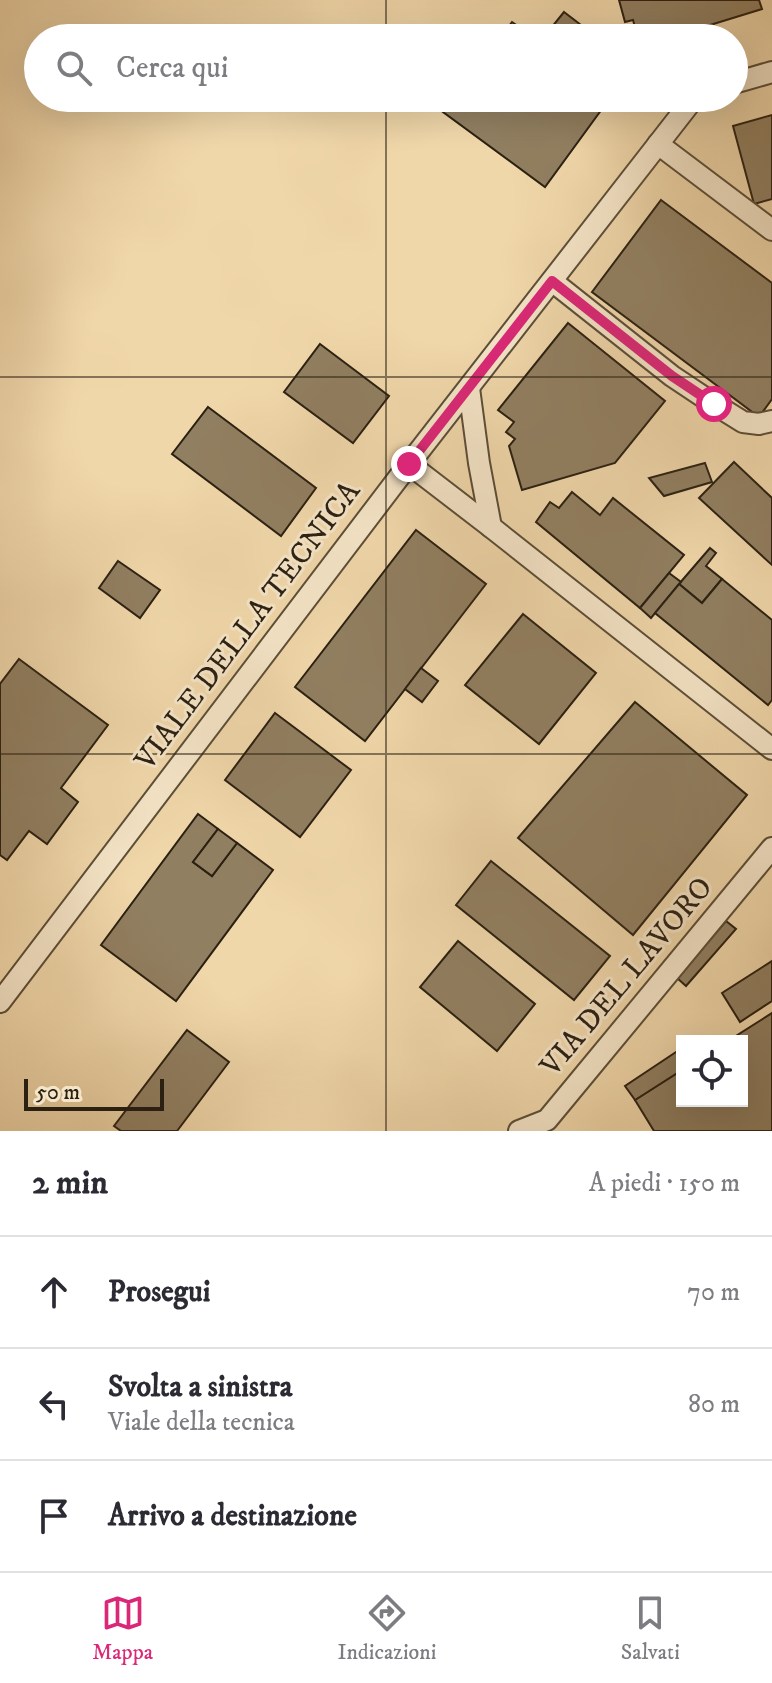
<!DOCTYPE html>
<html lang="it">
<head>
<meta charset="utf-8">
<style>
	body { margin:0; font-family:"IM FELL DW Pica",serif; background:#f2f2f3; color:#2b2b33 }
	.controls { position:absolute; right:24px; bottom:24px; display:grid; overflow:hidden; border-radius:0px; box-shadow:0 8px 32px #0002 }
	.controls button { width:72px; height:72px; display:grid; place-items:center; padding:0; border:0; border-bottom:2px solid #e1e1e2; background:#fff; color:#2b2b33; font:40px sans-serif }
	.scale { position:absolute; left:24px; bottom:20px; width:140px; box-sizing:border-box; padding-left:8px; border:4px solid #2b2012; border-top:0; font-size:22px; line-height:28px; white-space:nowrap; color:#2b2012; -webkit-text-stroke:6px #f5e5c8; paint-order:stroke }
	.stop { position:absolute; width:24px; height:24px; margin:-18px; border:6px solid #db2777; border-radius:50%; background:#fff }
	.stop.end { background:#db2777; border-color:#fff; box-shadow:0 2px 8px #0008 }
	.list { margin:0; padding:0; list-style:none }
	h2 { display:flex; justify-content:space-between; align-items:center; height:104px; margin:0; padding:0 32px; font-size:34px }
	h2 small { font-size:26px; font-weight:400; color:#7c7c81 }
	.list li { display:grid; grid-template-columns:52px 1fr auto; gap:24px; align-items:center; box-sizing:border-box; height:112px; padding:0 32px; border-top:2px solid #e1e1e2 }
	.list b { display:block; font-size:30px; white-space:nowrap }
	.list p { margin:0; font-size:26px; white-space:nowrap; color:#7c7c81 }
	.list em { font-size:26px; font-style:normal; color:#7c7c81 }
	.icon { flex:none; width:44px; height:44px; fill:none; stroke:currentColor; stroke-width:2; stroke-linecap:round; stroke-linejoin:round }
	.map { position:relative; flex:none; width:772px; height:1131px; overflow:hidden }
	.search { position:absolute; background:#fff; box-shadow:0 8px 32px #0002; left:24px; right:24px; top:24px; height:88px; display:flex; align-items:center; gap:20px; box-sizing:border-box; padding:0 28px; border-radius:44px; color:#7c7c81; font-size:30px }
	.sheet { height:440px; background:#fff }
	nav { display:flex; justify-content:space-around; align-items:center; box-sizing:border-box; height:112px; border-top:2px solid #e1e1e2; background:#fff; font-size:22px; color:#7c7c81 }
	nav a { display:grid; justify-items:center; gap:4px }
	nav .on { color:#db2777 }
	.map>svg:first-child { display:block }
	.building { fill:#917f61; stroke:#2b2012; stroke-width:2 }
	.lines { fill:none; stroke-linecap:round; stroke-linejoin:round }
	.minor-casing { stroke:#5c4e38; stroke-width:24 }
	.minor { stroke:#f5e5c8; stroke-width:20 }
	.route { stroke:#db2777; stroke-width:10 }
	.grid { fill:none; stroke:#2b2012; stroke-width:2; stroke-opacity:0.55 }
	.labels { text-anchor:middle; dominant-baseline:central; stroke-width:6; stroke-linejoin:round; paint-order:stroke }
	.street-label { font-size:30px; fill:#2b2012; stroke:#f5e5c8 }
</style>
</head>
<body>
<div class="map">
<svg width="772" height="1131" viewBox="0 0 772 1131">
	<rect width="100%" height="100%" fill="#f0d7aa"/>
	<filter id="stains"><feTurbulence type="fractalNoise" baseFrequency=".0025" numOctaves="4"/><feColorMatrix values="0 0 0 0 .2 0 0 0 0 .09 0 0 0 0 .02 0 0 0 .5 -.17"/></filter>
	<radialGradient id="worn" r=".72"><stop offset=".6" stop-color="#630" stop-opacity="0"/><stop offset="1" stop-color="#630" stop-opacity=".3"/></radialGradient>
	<g class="building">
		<path d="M619,0h140l3,9 -94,29h-13l-1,-2 -7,2 -3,-10 -8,3 -3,-11 -8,2z"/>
		<path d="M564,12l34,26h-55z"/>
		<path d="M512,22l23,16h-35z"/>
		<path d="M454,98h156l-65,89 -102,-75z"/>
		<path d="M772,115v84l-18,5 -21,-78z"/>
		<path d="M661,200l111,83v116l-13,18 -167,-125z"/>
		<path d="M568,323l97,78 -50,62 -93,27 -13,-44 6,-7 -9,-7 8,-10 -16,-12z"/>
		<path d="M320,344l69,52 -36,47 -69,-51z"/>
		<path d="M208,407l108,81 -35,48 -109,-82z"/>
		<path d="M734,462l38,36v67l-73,-67z"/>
		<path d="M705,463l7,19 -48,14 -15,-18z"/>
		<path d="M572,492l28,23 13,-17 71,57 -44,53 -104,-86 14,-20 9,6z"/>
		<path d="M416,530l70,54 -121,157 -70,-54z"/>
		<path d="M710,548l6,5 -10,13 16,13 -20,24 -23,-19z"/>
		<path d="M118,561l42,29 -20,28 -41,-30z"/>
		<path d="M669,573l12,9 -30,36 -11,-10z"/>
		<path d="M722,579l50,41v80l-4,5 -113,-92 24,-29 23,19z"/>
		<path d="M523,614l73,59 -57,71 -74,-59z"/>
		<path d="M19,659l89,66 -47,63 17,14 -31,42 -18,-13 -22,29 -7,-5v-171z"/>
		<path d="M421,668l17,13 -16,21 -17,-13z"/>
		<path d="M635,702l112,93 -114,140 -115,-97z"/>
		<path d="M275,713l76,57 -51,67 -75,-57z"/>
		<path d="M198,814l20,15 -25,33 19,14 25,-33 36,27 -97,131 -75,-56z"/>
		<path d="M218,829l19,14 -25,33 -19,-14z"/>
		<path d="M491,861l119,95 -36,44 -118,-95z"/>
		<path d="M726,921l10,8 -50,57 -9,-8z"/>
		<path d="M458,941l77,63 -38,47 -77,-64z"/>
		<path d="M772,961v40l-32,21 -18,-29z"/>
		<path d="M772,1013v118h-118l-19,-31 47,-30v31h60v-60h-14z"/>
		<path d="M187,1030l42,32 -52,69h-56l-7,-5z"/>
		<path d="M682,1048v22l-47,30 -10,-14z"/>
	</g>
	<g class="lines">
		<g class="minor-casing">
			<g id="minor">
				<path d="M734,83l38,-11"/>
				<path d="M658,144l114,86"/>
				<path d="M552,281l120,95 42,28 29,18 16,2 13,-3"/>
				<path d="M469,388l10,75 12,64"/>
				<path d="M409,464l82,63 281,222"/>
				<path d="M0,1002l409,-538 285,-366"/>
				<path d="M519,1131l28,-11 225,-272"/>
			</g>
		</g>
		<use href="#minor" class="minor"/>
	</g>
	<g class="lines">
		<path class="route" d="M409,464l143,-183 120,95 42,28"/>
	</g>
	<path class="grid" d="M386,0v38M386,98v1033M0,377h772M0,754h772"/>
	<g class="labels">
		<g class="street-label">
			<text transform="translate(248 626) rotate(-53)">VIALE DELLA TECNICA</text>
			<text transform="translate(627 977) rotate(-50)">VIA DEL LAVORO</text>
		</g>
	</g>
	<rect width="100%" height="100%" filter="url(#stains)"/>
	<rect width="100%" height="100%" fill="url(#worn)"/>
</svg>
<div class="controls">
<button><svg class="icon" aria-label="locate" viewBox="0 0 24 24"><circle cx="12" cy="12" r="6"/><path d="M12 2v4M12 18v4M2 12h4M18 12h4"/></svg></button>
</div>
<div class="scale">50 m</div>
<div class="stop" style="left:714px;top:404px"></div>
<div class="stop end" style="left:409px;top:464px"></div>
<div class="search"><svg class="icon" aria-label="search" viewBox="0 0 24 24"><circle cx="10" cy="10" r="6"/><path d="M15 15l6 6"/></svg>Cerca qui</div>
</div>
<section class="sheet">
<h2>2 min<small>A piedi · 150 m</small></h2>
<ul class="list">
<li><svg class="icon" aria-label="ahead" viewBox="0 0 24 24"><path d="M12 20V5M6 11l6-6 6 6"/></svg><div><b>Prosegui</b></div><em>70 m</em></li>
<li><svg class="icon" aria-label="left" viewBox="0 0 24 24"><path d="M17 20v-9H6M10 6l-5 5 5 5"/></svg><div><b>Svolta a sinistra</b><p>Viale della tecnica</p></div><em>80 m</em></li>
<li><svg class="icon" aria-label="arrive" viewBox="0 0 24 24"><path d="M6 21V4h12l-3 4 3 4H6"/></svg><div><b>Arrivo a destinazione</b></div></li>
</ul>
</section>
<nav>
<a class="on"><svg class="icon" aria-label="map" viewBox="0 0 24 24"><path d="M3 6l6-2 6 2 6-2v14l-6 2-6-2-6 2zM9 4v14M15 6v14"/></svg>Mappa</a>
<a><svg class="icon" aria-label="directions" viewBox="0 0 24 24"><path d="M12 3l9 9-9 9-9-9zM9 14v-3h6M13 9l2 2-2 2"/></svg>Indicazioni</a>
<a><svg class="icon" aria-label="saved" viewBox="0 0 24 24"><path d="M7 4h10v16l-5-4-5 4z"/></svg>Salvati</a>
</nav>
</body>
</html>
